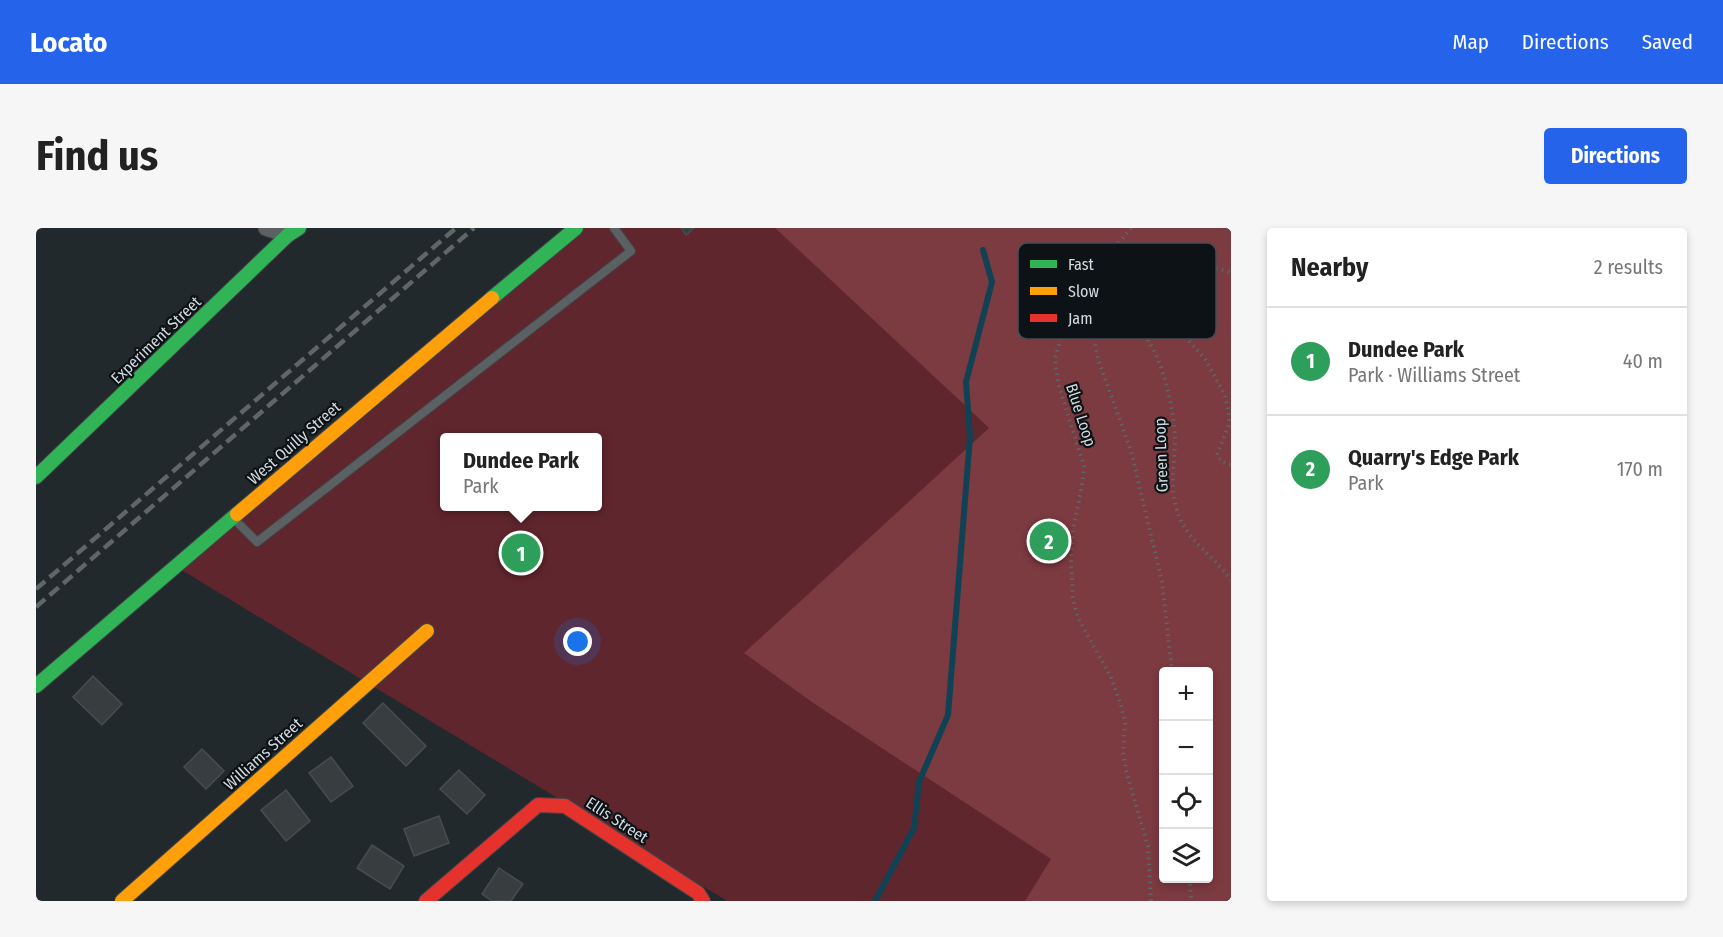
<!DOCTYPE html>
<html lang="en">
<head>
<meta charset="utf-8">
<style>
	body { margin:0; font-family:"Fira Sans Condensed",sans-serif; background:#f6f6f6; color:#222 }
	.controls { position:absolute; right:18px; bottom:18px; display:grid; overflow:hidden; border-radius:6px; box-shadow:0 3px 9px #0003 }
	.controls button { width:54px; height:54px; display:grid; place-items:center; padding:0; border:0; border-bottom:2px solid #e0e0e0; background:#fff; color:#222; font:30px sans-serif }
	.you { position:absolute; left:542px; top:414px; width:21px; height:21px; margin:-15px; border:4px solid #fff; border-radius:50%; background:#1a73e8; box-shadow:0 0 0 9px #1a73e833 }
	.badge { display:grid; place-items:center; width:39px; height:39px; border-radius:50%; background:#2563eb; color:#fff; font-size:20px; font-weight:700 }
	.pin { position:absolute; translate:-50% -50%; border:3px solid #fff; box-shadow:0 2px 6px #0006 }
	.popup { position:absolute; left:404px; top:205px; width:162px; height:78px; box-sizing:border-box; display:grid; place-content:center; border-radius:6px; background:#fff; filter:drop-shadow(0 2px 4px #0005); font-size:20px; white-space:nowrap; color:#767676 }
	.popup b { font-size:22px; color:#222 }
	.popup::after { content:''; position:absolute; left:50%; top:100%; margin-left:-12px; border:12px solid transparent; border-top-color:#fff }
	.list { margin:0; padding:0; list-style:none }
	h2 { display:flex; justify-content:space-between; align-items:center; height:78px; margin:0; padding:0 24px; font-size:26px }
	h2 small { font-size:20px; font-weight:400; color:#767676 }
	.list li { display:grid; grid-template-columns:39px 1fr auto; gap:18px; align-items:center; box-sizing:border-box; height:108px; padding:0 24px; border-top:2px solid #e0e0e0 }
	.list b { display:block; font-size:22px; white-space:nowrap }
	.list p { margin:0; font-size:20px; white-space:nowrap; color:#767676 }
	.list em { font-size:20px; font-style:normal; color:#767676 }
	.icon { flex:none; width:33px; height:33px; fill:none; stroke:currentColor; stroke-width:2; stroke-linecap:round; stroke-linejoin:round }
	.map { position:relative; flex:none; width:1195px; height:673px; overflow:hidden; border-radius:6px }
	header { display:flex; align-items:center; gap:36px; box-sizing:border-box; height:84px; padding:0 30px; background:#2563eb; color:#fff }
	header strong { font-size:28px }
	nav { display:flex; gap:33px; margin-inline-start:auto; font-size:21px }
	.intro { display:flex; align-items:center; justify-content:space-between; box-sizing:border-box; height:144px; padding:0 36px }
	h1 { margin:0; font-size:42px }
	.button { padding:15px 27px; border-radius:6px; background:#2563eb; color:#fff; font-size:21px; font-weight:700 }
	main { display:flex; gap:36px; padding:0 36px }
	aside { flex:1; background:#fff; border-radius:6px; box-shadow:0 3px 9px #0003 }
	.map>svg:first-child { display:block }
	.green { fill:#60262d; fill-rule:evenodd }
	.forest { fill:#7c3a41; fill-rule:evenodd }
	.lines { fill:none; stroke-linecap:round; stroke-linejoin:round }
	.stream { stroke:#114254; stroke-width:6 }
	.building { fill:#383e40; stroke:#464d50; stroke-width:1.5 }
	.lane-casing { stroke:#3f4548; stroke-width:10 }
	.street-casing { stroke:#3f4548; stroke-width:17 }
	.fast-casing { stroke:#3f4548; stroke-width:16 }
	.slow-casing { stroke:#3f4548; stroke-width:16 }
	.jam-casing { stroke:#3f4548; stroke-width:16 }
	.path { stroke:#606568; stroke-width:4; stroke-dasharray:1.5 4.5; stroke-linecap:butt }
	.lane { stroke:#5b6063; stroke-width:8 }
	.street { stroke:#5b6063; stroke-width:15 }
	.fast { stroke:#30b455; stroke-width:14 }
	.slow { stroke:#ff9f0a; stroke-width:14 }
	.jam { stroke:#e5322d; stroke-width:14 }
	.rail { stroke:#606568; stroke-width:4.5; stroke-dasharray:12 6; stroke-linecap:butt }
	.labels { text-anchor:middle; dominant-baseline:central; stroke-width:4.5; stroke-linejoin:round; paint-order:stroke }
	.street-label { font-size:16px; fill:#d2dbdf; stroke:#0c1215 }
	.key { fill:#0c1215; stroke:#474e52; stroke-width:1.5 }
	.key-label { font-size:16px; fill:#d2dbdf }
</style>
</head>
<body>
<header>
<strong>Locato</strong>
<nav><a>Map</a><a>Directions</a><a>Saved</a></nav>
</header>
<div class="intro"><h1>Find us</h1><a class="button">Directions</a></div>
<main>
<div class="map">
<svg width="1195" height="673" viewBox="0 0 1195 673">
	<rect width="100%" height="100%" fill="#21292c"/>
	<path class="green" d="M543,0h196l213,199 243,-199v673h-504l-552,-335zM408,210h154v68h-154zM732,442l203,136 -158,-103zM1128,443h44v207h-44z"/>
	<path class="forest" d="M739,0h456v673h-206l26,-42 -238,-156 -69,-50 245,-225zM1128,443h44v207h-44z"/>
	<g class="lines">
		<path class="stream" d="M839,673l39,-73 5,-46 29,-67 22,-278 -4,-55 26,-100 -9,-32"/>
	</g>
	<g class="building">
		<path d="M645,0h13l-8,7z"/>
		<path d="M57,448l29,28 -20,21 -29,-28z"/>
		<path d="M347,475l43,43 -20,20 -43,-43z"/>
		<path d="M166,521l22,22 -18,18 -22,-22z"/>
		<path d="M295,529l22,29 -22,16 -22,-29z"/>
		<path d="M423,542l26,25 -18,19 -27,-25z"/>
		<path d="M250,562l24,31 -24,20 -25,-31z"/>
		<path d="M403,588l10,27 -35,13 -10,-27z"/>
		<path d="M336,617l32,21 -14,23 -33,-21z"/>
		<path d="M463,640l24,16 -12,17h-19l-10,-7z"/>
	</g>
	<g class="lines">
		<g class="lane-casing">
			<path id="lane" d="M198,291l23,23 374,-291 -17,-23"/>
		</g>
		<g class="street-casing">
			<path id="street" d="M230,0l22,7"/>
		</g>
		<g class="fast-casing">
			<g id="fast">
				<path d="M456,70l84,-70"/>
				<path d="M0,249l252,-242 11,-7"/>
				<path d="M0,458l201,-172"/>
			</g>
		</g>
		<g class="slow-casing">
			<g id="slow">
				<path d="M201,286l255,-216"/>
				<path d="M86,673l305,-270"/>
			</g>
		</g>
		<g class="jam-casing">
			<path id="jam" d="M390,673l112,-96 27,1 133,87 5,8"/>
		</g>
		<g class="path">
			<path d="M1095,0l-16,19 -18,51 -5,29 6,32 33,92 31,131 10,89"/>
			<path d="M1061,70c17,12 38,24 50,41 17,24 27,71 28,100 0,22 -5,43 0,64 8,37 36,49 56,77"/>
			<path d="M1067,72l47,16 39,25 16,18 20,36 4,20v9l-12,31 5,7 9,3"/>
			<path d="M1154,650l1,23"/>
			<path d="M1115,673l-3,-54 -22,-77 -3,-18 2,-29 -4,-18 -10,-28 -33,-59 -5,-19 -2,-41 2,-29 9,-43 2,-20 -26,-83 -3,-24 7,-25 9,-13 26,-23c17,0 39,5 56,-3 5,-2 8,-8 13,-13 18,-18 42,-18 65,-9"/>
		</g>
		<use href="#lane" class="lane"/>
		<use href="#street" class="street"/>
		<use href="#fast" class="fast"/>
		<use href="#slow" class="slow"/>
		<use href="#jam" class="jam"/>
		<g class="rail">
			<path d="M0,361l420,-361"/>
			<path d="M0,379l438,-379"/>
		</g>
	</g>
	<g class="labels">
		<g class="street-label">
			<text transform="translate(120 112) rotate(-44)">Experiment Street</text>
			<text transform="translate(1045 187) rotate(72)">Blue Loop</text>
			<text transform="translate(258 215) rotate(-41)">West Quilly Street</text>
			<text transform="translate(1125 227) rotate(-92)">Green Loop</text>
			<text transform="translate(227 526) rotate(-42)">Williams Street</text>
			<text transform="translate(581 592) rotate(33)">Ellis Street</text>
		</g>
	</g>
	<rect x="982" y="15" width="198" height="96" rx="9" class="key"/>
	<rect x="994" y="32" width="27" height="8" fill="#30b455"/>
	<rect x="994" y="59" width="27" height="8" fill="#ff9f0a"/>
	<rect x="994" y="86" width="27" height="8" fill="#e5322d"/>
	<g class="key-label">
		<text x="1032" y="42">Fast</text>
		<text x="1032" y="69">Slow</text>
		<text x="1032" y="96">Jam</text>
	</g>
</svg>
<div class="controls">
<button>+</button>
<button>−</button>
<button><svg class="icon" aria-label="locate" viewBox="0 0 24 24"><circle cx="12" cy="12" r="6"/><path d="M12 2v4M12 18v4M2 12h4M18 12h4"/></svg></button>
<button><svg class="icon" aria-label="layers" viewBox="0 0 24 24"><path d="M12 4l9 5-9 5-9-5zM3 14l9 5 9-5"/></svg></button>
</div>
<div class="you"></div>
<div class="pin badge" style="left:485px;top:325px;background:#2e9e5b">1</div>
<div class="popup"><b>Dundee Park</b>Park</div>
<div class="pin badge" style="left:1013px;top:313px;background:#2e9e5b">2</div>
</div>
<aside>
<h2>Nearby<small>2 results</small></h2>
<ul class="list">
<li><span class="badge" style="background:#2e9e5b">1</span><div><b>Dundee Park</b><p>Park · Williams Street</p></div><em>40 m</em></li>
<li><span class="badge" style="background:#2e9e5b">2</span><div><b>Quarry's Edge Park</b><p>Park</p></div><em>170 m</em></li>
</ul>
</aside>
</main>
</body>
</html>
